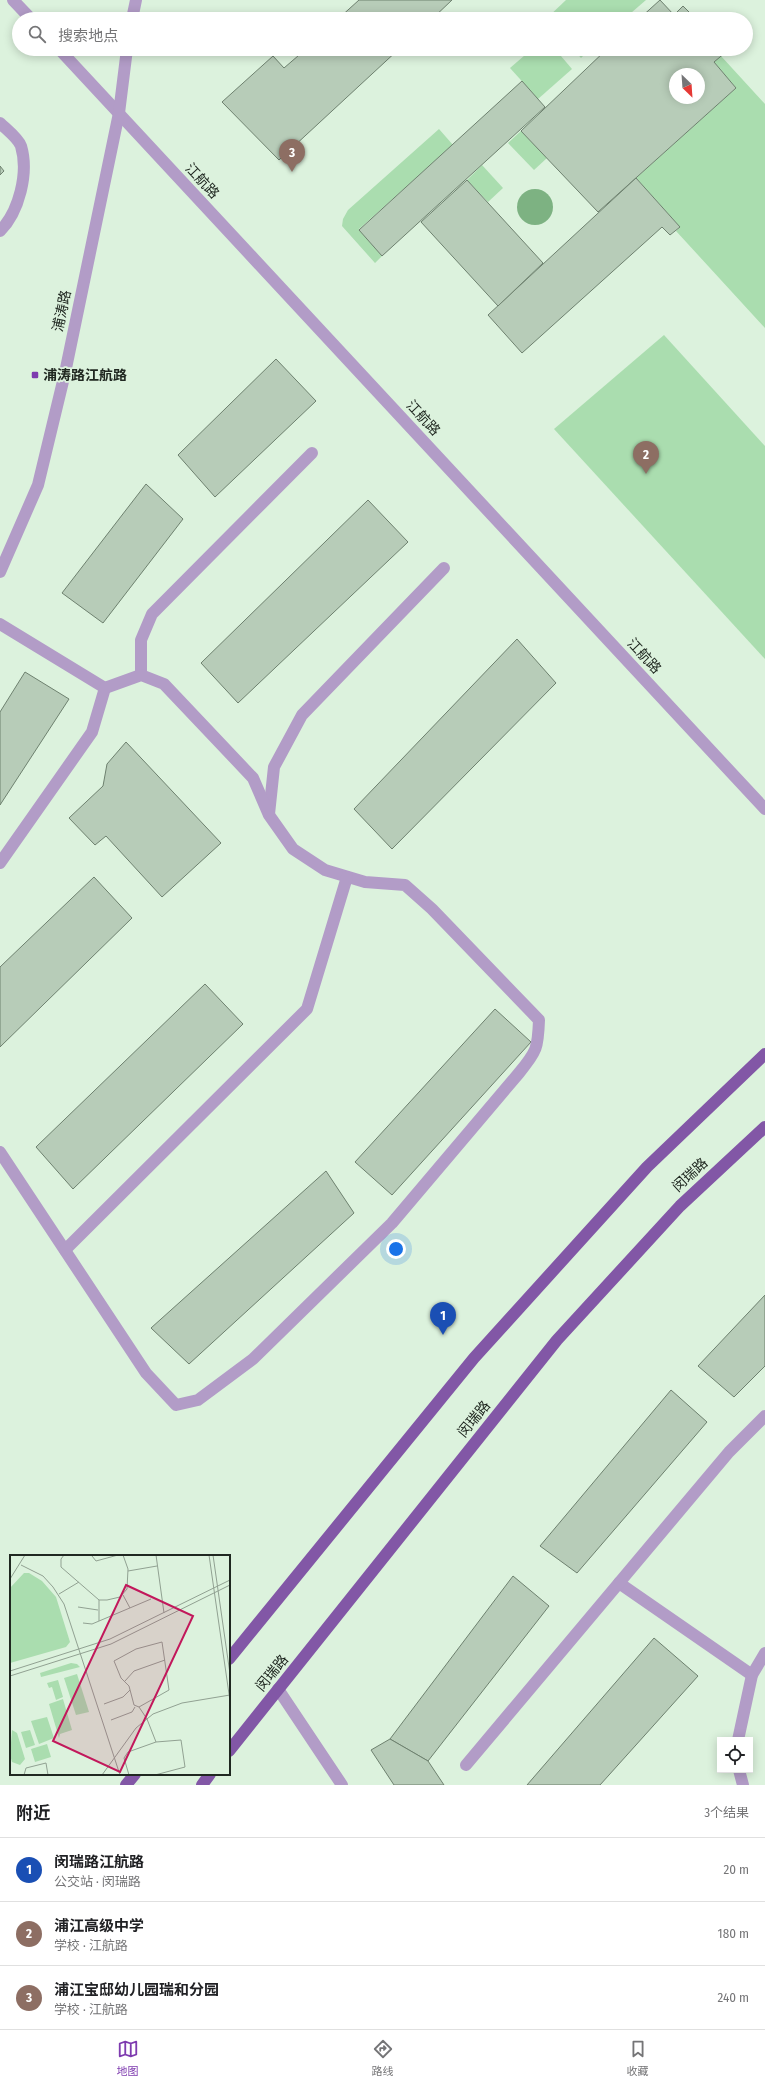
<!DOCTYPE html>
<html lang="zh">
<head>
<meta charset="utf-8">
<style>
	body { margin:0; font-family:"Fira Sans Condensed","Noto Sans SC",sans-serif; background:#f2f2f2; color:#202124 }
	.controls { position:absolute; right:12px; bottom:12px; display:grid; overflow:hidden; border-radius:0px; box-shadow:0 2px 10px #0003 }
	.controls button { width:36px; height:36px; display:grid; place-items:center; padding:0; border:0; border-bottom:1px solid #e0e0e0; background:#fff; color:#202124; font:20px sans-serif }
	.compass { position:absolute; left:669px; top:68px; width:36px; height:36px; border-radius:50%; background:#fff; box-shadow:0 2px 10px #0003; rotate:155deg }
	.you { position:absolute; left:396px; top:1249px; width:14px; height:14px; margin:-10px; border:3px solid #fff; border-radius:50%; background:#1a73e8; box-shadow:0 0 0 6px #1a73e833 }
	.badge { display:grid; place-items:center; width:26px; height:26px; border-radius:50%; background:#7e3baf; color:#fff; font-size:13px; font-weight:700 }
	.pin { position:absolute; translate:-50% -33px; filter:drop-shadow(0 1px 2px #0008) }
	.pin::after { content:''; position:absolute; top:21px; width:14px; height:12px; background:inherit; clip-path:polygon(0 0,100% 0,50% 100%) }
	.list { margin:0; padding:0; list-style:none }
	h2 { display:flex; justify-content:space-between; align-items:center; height:52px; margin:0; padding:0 16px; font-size:17px }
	h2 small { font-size:13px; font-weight:400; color:#757577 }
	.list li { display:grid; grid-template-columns:26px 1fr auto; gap:12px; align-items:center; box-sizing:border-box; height:64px; padding:0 16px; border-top:1px solid #e0e0e0 }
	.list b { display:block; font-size:15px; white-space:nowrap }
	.list p { margin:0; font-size:13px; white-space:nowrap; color:#757577 }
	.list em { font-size:13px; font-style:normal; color:#757577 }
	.icon { flex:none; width:22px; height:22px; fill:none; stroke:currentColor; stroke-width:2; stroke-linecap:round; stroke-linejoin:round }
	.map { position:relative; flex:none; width:765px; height:1785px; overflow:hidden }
	.search { position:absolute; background:#fff; box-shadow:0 2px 10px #0003; left:12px; right:12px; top:12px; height:44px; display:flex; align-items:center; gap:10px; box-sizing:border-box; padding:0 14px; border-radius:22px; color:#757577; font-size:15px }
	.sheet { height:244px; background:#fff }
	nav { display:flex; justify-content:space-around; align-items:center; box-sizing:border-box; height:56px; border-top:1px solid #e0e0e0; background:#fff; font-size:11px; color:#757577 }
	nav a { display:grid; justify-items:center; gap:2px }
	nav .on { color:#7e3baf }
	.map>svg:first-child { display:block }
	.green { fill:#aaddaf }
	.water { fill:#7db282 }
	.building { fill:#b7ccb8; stroke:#6e816f; fill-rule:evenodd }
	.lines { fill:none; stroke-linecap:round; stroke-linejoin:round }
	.lane { stroke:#b29cc7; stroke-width:12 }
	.street { stroke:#b29cc7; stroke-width:12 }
	.primary { stroke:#8257a6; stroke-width:12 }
	.poi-dot { fill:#7e3baf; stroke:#dcf2dd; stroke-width:1.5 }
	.labels { text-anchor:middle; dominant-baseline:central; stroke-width:3.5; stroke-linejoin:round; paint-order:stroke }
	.street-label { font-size:14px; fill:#202821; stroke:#dcf2dd }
	.poi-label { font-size:14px; font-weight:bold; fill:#202821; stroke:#dcf2dd; text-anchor:start }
	.inset-road { fill:none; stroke:#91a192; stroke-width:1 }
	.view { fill:#c2185b; fill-opacity:0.15; stroke:#c2185b; stroke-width:2 }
	.inset-edge { fill:none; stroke:#202821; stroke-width:2 }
</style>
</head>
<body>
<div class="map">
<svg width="765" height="1785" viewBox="0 0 765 1785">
	<rect width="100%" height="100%" fill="#dcf2dd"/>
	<g class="green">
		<path d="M566,0h80l-22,19h-78z"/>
		<path d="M532,49h23l17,20 -34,30 -28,-31z"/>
		<path d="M573,49h17l-9,9z"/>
		<path d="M721,56l44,48v224l-89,-97 4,-4 -44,-49 100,-90 -22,-26z"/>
		<path d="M439,129l14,16 -94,84 23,27 -7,7 -33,-37 1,-7 5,-9z"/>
		<path d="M521,131l26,27 -13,12 -26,-27z"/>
		<path d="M482,165l21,23 -15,14 -21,-22z"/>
		<path d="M664,335l101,111v213l-211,-230z"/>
	</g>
	<circle class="water" cx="535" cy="207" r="18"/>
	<g class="building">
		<path d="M359,0h93l-20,19h-94z"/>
		<path d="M660,0l14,15 9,-9 13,13h-57z"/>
		<path d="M306,49h93l-120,111 -57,-58 51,-46 11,12z"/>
		<path d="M607,49h117l2,3 -12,10 22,26 -138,124 -77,-81zM675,74h24v24h-24z"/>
		<path d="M522,81l23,26 -163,149 -23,-26z"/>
		<path d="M0,166l4,5 -4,4z"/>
		<path d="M636,178l44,49 -10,8 -8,-8 -140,126 -34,-38z"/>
		<path d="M467,180l76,83 -45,43 -77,-84z"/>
		<path d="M276,359l40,42 -101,96 -37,-42z"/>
		<path d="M146,484l37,35 -80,104 -41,-30z"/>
		<path d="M368,500l40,42 -170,161 -37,-40z"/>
		<path d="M517,639l39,44 -164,166 -38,-40z"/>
		<path d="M25,672l44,27 -69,106v-93z"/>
		<path d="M126,742l95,101 -59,54 -56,-61 -11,9 -26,-27 34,-32 4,-22z"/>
		<path d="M94,877l38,41 -132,129v-80z"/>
		<path d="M205,984l38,40 -170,165 -37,-42z"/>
		<path d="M495,1009l36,33 -139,153 -37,-33z"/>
		<path d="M326,1171l28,42 -165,151 -38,-36z"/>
		<path d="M765,1295v71l-31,31 -36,-31z"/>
		<path d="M671,1390l36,32 -130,151 -37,-27z"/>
		<path d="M513,1576l36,30 -121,155 -38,-22z"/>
		<path d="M654,1638l44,38 -98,109h-73z"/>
		<path d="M390,1739l38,22 16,24h-50l-23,-35z"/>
	</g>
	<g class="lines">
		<g class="lane">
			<path d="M0,123c6,6 18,15 21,23 8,27 -2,66 -21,85"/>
			<path d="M0,624l105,64"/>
			<path d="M141,675v-35l11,-26 160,-161"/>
			<path d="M269,814l5,-47 28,-52 142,-147"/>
			<path d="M0,863l92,-131 13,-44"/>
			<path d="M0,1152l146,221 30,32 22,-5 55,-41 139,-136 127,-150c18,-22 19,-25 20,-53l-107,-111 -27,-24 -40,-3 -40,-12 -32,-21 -24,-34 -16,-37 -89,-94 -23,-9 -36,13"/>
			<path d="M65,1250l242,-241 40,-132"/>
			<path d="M619,1583l133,92"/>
			<path d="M738,1740l14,-65 13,-22"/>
			<path d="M466,1765l263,-313 36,-36"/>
			<path d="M739,1770l4,15"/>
		</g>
		<g class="street">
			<path d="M13,0l18,19"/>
			<path d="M132,19l4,-19"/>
			<path d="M59,49l706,760"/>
			<path d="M0,572l38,-87 27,-112 54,-260 8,-64"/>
			<path d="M278,1689l64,96"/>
		</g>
		<g class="primary">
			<path d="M229,1659l245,-301 173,-191 118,-113"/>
			<path d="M229,1751l328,-411 123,-134 85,-79"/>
			<path d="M126,1785l9,-11"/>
			<path d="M202,1785l8,-11"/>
		</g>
	</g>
	<rect class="poi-dot" x="31" y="371" width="8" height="8" rx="2"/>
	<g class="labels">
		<g class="street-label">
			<text transform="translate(202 181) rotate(47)">江航路</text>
			<text transform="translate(62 311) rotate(-78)">浦涛路</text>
			<text transform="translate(423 418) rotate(47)">江航路</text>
			<text transform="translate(644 656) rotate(47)">江航路</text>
			<text transform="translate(690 1175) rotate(-43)">闵瑞路</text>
			<text transform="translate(474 1419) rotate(-51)">闵瑞路</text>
			<text transform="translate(272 1673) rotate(-51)">闵瑞路</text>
		</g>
		<g class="poi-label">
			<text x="43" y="375">浦涛路江航路</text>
		</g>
	</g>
	<g transform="translate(10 1555)">
		<rect width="220" height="220" fill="#dcf2dd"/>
		<path d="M14,18h5l13,8 14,16 14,45 -4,5 -56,16v-75zM61,108l6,1 3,3 -39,10 -1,-4zM67,119l12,38 -13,3 -12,-37zM48,125l5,17 -7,3 -4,-13 -3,1 -2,-5zM53,144l9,31 -12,4 -1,4 -10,-34zM37,162l7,21 -15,6 -8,-23zM2,175l5,3 8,26 -5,6 -8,-3 -2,-7zM20,175l5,15 -9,3 -5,-16zM37,189l4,13 -16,5 -4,-13z" fill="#aaddaf"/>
		<path class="inset-road" d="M54,0l-3,4v8l38,33h8l13,-3 7,-8 1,-20 -5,-14M146,0l8,58M199,0l21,146M203,0l17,119M82,1l4,5 22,-6M11,10l22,11 10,11 11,17 56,171M118,16l29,-5M0,24l15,-24M49,39l20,-12M113,40l7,13M68,52l20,3M89,66v-21M73,68l9,1 59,-25M0,116l100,-32 120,-59M0,121l101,-32 119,-59M115,126l9,-10 31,-11M94,149l19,-7 7,-7M129,152l30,-17 -7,-48 -26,7 -22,12 7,17 8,8 5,19 5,2 8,12 9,23M101,165l21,-8 3,-5M14,220l2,-7 20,-5 2,12M92,220l34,-47 17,-14 29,-11 48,-8M119,220l-5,-17 4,-6 28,-10 25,-2 4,27 -30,8"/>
		<path class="view" d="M116,30l67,31 -73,156 -67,-31z"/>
		<rect width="220" height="220" class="inset-edge"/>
	</g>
</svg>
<div class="controls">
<button><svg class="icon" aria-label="locate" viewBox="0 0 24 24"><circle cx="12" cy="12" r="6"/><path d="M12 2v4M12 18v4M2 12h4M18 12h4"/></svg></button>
</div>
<svg class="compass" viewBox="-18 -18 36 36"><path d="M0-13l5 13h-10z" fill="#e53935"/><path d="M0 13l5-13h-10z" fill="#757577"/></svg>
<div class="you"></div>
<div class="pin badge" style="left:443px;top:1335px;background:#1a4fb4">1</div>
<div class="pin badge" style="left:646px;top:474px;background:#8d6e63">2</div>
<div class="pin badge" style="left:292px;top:172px;background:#8d6e63">3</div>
<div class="search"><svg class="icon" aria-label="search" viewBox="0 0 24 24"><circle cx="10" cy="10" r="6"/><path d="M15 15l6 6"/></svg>搜索地点</div>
</div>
<section class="sheet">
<h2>附近<small>3个结果</small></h2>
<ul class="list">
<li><span class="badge" style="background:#1a4fb4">1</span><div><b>闵瑞路江航路</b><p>公交站 · 闵瑞路</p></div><em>20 m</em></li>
<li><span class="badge" style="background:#8d6e63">2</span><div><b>浦江高级中学</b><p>学校 · 江航路</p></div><em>180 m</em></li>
<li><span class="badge" style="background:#8d6e63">3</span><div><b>浦江宝邸幼儿园瑞和分园</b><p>学校 · 江航路</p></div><em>240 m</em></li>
</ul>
</section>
<nav>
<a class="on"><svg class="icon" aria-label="map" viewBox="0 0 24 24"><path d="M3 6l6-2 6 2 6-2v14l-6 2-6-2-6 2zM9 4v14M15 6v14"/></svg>地图</a>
<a><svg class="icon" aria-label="directions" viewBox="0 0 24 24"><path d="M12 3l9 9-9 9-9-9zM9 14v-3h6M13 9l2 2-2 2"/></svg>路线</a>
<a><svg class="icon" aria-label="saved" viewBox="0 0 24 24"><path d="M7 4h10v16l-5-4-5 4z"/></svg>收藏</a>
</nav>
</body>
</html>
